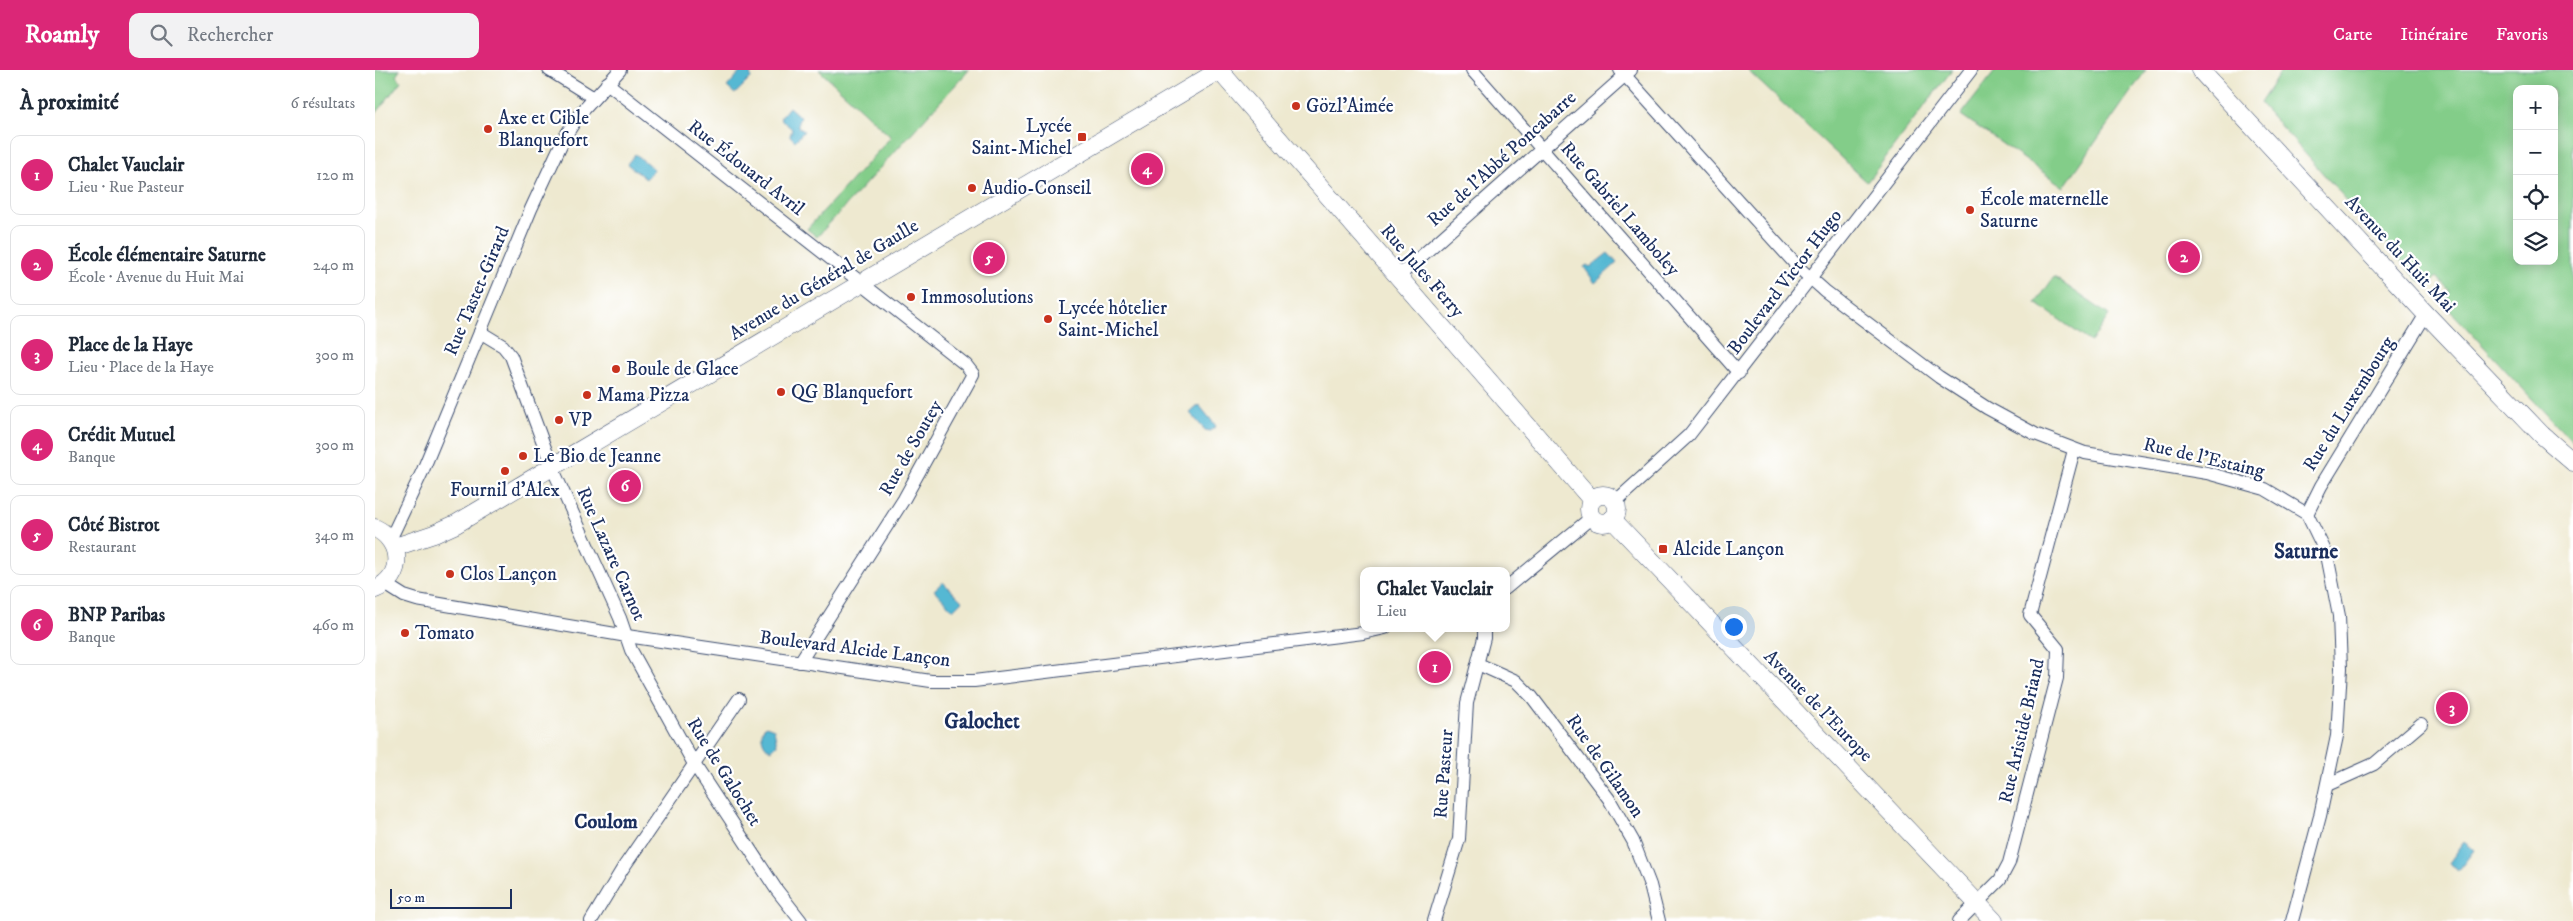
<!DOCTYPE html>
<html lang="fr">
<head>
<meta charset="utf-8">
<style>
	body { margin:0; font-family:"IM FELL DW Pica",serif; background:#f2f2f3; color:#1f2937 }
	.controls { position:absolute; right:15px; top:15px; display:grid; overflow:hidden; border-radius:10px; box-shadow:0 2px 12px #0003 }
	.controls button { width:45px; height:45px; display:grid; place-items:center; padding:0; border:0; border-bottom:1px solid #e0e1e3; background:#fff; color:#1f2937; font:25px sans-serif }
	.scale { position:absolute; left:15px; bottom:12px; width:122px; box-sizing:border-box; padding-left:5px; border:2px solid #1b2f5e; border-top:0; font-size:14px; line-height:18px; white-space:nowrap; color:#1b2f5e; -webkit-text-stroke:4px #fff; paint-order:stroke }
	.you { position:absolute; left:1358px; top:556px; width:18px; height:18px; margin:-12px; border:4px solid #fff; border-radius:50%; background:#1a73e8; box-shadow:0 0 0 8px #1a73e833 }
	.badge { display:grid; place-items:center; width:32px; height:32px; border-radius:50%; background:#db2777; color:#fff; font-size:16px; font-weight:700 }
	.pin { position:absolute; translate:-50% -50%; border:2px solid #fff; box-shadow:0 1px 5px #0006 }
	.popup { position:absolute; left:985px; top:497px; width:150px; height:65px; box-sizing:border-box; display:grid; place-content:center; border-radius:10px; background:#fff; filter:drop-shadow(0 1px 4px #0005); font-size:16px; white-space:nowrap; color:#747a83 }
	.popup b { font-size:19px; color:#1f2937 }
	.popup::after { content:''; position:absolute; left:50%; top:100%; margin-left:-10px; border:10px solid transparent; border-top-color:#fff }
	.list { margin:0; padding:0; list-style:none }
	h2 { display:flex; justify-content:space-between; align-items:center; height:65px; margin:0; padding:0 20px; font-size:21px }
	h2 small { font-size:16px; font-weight:400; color:#747a83 }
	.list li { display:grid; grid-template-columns:32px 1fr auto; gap:15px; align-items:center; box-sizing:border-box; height:80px; margin:0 10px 10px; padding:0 10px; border:1px solid #e0e1e3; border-radius:10px }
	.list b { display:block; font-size:19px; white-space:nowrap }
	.list p { margin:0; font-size:16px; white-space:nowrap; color:#747a83 }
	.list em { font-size:16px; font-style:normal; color:#747a83 }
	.icon { flex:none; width:28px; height:28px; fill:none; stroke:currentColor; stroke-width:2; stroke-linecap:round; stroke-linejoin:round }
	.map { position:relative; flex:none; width:2198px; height:851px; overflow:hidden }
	header { display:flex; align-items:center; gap:30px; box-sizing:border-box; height:70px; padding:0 25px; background:#db2777; color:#fff }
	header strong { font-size:24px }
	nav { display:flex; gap:28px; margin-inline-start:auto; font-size:18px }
	.search { width:350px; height:45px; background:#f2f2f3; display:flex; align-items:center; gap:12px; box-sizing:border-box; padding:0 18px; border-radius:10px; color:#747a83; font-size:19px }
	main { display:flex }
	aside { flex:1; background:#fff }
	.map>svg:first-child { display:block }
	.green { fill:#83cd89; stroke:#4f7e74; fill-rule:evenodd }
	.water { fill:#55b8d3; stroke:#387498 }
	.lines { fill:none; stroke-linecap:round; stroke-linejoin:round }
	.street-casing { stroke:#3b4b6f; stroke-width:14 }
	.secondary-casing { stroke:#3b4b6f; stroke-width:19 }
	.street { stroke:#fff; stroke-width:12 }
	.secondary { stroke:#fff; stroke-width:18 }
	.poi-dot { fill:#c8321e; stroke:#fff; stroke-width:2 }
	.labels { text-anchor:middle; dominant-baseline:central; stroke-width:4.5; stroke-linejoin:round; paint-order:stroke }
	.poi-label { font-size:19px; fill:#1b2f5e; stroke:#fff; text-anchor:start }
	.street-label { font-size:19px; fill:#1b2f5e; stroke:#fff }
	.neighbourhood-label { font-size:20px; font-weight:bold; fill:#1b2f5e; stroke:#fff }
	.quarter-label { font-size:21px; font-weight:bold; fill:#1b2f5e; stroke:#fff }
</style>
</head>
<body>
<header>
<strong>Roamly</strong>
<div class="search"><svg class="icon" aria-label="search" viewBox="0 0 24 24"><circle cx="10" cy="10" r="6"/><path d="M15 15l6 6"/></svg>Rechercher</div>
<nav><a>Carte</a><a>Itinéraire</a><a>Favoris</a></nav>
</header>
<main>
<aside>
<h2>À proximité<small>6 résultats</small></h2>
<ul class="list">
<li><span class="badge">1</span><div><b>Chalet Vauclair</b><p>Lieu · Rue Pasteur</p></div><em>120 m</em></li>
<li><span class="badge">2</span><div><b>École élémentaire Saturne</b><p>École · Avenue du Huit Mai</p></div><em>240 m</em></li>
<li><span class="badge">3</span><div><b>Place de la Haye</b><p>Lieu · Place de la Haye</p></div><em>300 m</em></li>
<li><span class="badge">4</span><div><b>Crédit Mutuel</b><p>Banque</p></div><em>300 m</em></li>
<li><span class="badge">5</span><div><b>Côté Bistrot</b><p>Restaurant</p></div><em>340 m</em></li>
<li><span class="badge">6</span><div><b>BNP Paribas</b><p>Banque</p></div><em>460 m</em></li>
</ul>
</aside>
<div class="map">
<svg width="2198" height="851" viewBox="0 0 2198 851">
	<rect width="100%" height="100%" fill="#fff"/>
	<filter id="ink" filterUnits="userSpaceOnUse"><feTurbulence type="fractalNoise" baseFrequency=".02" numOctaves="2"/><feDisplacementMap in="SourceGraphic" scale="10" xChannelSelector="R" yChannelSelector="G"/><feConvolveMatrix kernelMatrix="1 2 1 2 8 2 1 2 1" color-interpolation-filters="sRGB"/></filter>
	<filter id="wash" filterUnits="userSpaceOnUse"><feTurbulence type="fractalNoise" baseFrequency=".0096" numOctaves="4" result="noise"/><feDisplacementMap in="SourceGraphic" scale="20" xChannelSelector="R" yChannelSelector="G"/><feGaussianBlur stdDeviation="1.12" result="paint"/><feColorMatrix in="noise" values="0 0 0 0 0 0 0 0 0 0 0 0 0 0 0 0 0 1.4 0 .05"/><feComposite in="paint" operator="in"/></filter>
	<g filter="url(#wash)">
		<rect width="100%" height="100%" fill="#eee9d0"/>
		<g class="green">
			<path d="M0,0h25l-4,6 5,5 -26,34z"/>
			<path d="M444,0h150l-152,167 -10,-8 84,-92z"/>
			<path d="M1372,0h205l-85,112z"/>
			<path d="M1621,0h150l-82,117 -103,-72z"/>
			<path d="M1907,0h291v373l-124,-134 -3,-10 4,-8 -13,-14 -10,7 -9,-4 -158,-177zM2142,19h37v172h-37z"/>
			<path d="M1679,207l55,38 -18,27 -55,-39z"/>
		</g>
		<g class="water">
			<path d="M367,0l8,1 1,7 -16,16 -8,-7z"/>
			<path d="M414,37l12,11 -3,3v6l6,4 -9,10 -5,-5 2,-7 -12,-11z"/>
			<path d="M260,84l19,15 -8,10 -19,-15z"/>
			<path d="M1233,183l9,10 -22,20 -11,-16 3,-2 3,2z"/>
			<path d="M824,335l17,21 -6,5 -5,-1 -15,-17z"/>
			<path d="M568,512l19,19 -9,9 -19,-20z"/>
			<path d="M391,656l8,3 3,16 -6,5c-8,-3 -11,-14 -8,-21z"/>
			<path d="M2089,772l10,8 -15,20 -10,-7z"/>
		</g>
	</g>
	<g filter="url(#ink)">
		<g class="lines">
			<g class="street-casing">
				<g id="street">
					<path d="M174,0l45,28"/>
					<path d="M1097,0l267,303"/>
					<path d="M1245,0l179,198 26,23 114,86 48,31 48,26 50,19 122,20 58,16 42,25 20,41 12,61 2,52 -4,68 -17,80 -28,105"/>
					<path d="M232,13l359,282 7,9 -69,125 -104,163"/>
					<path d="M1024,206l232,-206"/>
					<path d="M105,262l23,14 8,10 41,111 68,151 11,32 63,114 82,125 25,32"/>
					<path d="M1240,432l74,-67 282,-365"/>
					<path d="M1932,444l14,-28 105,-172"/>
					<path d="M15,470l33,-70 108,-261 33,-71 15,-23 41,-45"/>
					<path d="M10,514l19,12 13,4 210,36 304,45h43l389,-48 22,-5"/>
					<path d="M1131,518l86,-71"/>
					<path d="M1103,594l38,17 16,16 77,102 24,42 17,44 9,36"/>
					<path d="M1952,715l47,-21 47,-40"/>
					<path d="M216,851l32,-53 116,-169"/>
					<path d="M1059,851l25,-82 8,-136 17,-65v-10"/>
					<path d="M1584,851l41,-41 9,-17 48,-185 1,-29 -28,-34 44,-165"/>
				</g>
			</g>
			<g class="secondary-casing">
				<g id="secondary">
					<path d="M844,0l373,430"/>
					<path d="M1825,0l226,244 116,121 31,27"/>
					<circle cx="1228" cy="439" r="14"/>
					<path d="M1237,449l382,402"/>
					<path d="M0,458c28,13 29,50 0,61"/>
					<path d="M20,477l39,-13 22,-10 764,-454"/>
				</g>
			</g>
			<use href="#street" class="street"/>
			<use href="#secondary" class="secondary"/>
		</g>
	</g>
	<g class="poi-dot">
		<circle cx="921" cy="36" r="5"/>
		<circle cx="113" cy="59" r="5"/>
		<rect x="702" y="62" width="10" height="10" rx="2.5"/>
		<circle cx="597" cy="118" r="5"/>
		<circle cx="1595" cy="140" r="5"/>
		<circle cx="536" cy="227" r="5"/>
		<circle cx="673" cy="249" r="5"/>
		<circle cx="241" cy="299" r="5"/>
		<circle cx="406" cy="322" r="5"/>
		<circle cx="212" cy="325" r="5"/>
		<circle cx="184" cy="350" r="5"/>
		<circle cx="148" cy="386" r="5"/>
		<circle cx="130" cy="401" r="5"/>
		<rect x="1283" y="474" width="10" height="10" rx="2.5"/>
		<circle cx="75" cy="504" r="5"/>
		<circle cx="30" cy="563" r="5"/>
	</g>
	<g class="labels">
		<g class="poi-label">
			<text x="931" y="36">Gözl'Aimée</text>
			<text x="123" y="48">Axe et Cible<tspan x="123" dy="22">Blanquefort</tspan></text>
			<text x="697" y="56" text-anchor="end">Lycée<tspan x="697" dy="22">Saint-Michel</tspan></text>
			<text x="607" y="118">Audio-Conseil</text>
			<text x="1605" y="129">École maternelle<tspan x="1605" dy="22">Saturne</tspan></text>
			<text x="546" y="227">Immosolutions</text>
			<text x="683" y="238">Lycée hôtelier<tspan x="683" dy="22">Saint-Michel</tspan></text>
			<text x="251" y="299">Boule de Glace</text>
			<text x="416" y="322">QG Blanquefort</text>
			<text x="222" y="325">Mama Pizza</text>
			<text x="194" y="350">VP</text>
			<text x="158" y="386">Le Bio de Jeanne</text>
			<text x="130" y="420" text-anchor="middle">Fournil d'Alex</text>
			<text x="1298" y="479">Alcide Lançon</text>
			<text x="85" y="504">Clos Lançon</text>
			<text x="40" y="563">Tomato</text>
		</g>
		<g class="street-label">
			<text transform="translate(1127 89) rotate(-42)">Rue de l'Abbé Poncabarre</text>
			<text transform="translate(371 98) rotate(38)">Rue Édouard Avril</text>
			<text transform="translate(1245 139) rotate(49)">Rue Gabriel Lamboley</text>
			<text transform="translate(2025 184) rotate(47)">Avenue du Huit Mai</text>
			<text transform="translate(1047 201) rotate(49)">Rue Jules Ferry</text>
			<text transform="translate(449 210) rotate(-31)">Avenue du Général de Gaulle</text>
			<text transform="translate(1410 212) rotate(-53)">Boulevard Victor Hugo</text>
			<text transform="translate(102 221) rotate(-67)">Rue Tastet-Girard</text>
			<text transform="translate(1974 334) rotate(-58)">Rue du Luxembourg</text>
			<text transform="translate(536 378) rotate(-60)">Rue de Soutey</text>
			<text transform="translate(1829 388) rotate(13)">Rue de l'Estaing</text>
			<text transform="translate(236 484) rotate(66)">Rue Lazare Carnot</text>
			<text transform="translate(480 579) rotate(7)">Boulevard Alcide Lançon</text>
			<text transform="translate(1443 636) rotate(46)">Avenue de l'Europe</text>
			<text transform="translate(1647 661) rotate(-77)">Rue Aristide Briand</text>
			<text transform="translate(1230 696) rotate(55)">Rue de Gilamon</text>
			<text transform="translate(349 702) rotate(58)">Rue de Galochet</text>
			<text transform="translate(1069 704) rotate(-86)">Rue Pasteur</text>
		</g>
		<g class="neighbourhood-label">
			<text x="231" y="752">Coulom</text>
		</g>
		<g class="quarter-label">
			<text x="1931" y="482">Saturne</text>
			<text x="607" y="652">Galochet</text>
		</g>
	</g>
</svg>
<div class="controls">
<button>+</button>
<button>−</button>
<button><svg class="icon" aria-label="locate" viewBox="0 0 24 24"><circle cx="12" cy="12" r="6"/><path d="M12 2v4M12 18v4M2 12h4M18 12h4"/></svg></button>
<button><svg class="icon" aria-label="layers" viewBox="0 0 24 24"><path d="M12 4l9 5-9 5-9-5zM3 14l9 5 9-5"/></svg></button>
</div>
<div class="scale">50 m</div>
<div class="you"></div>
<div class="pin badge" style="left:1060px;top:597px">1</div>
<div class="popup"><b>Chalet Vauclair</b>Lieu</div>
<div class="pin badge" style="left:1809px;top:187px">2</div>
<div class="pin badge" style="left:2077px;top:638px">3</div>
<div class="pin badge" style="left:772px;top:99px">4</div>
<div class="pin badge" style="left:614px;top:188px">5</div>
<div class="pin badge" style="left:250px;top:416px">6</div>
</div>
</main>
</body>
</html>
